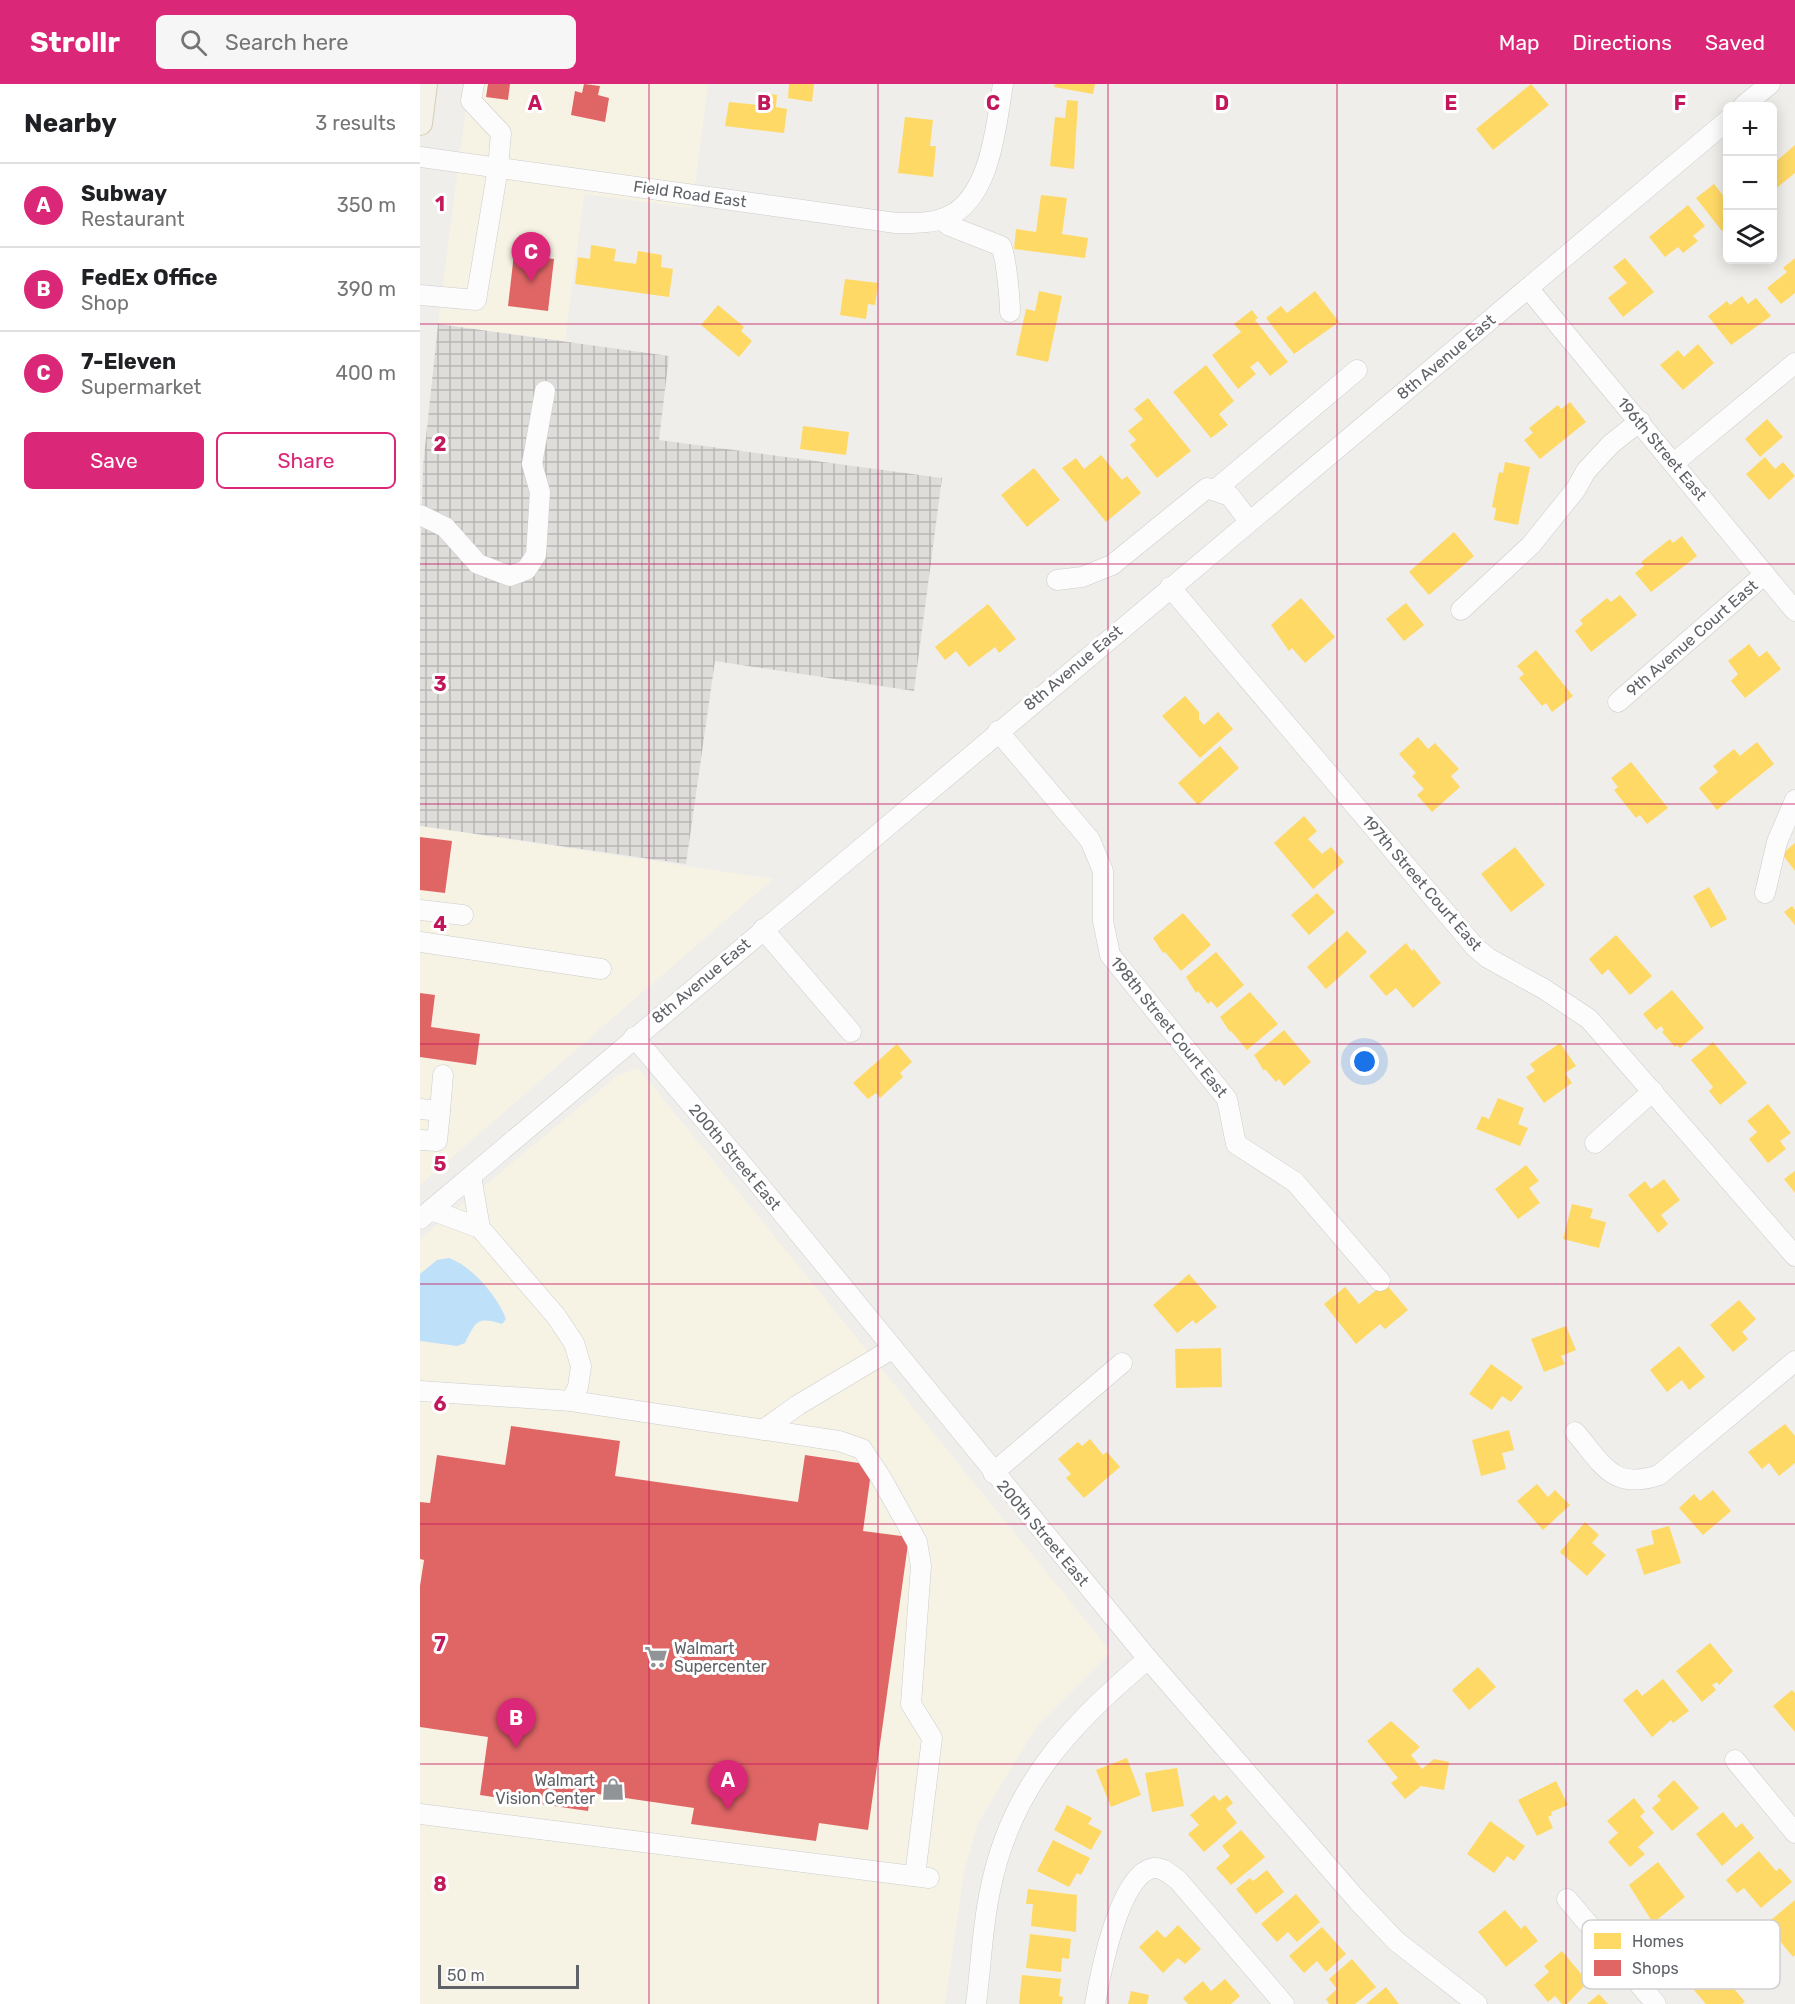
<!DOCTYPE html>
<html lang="en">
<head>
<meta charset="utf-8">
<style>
	body { margin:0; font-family:Rubik,sans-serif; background:#f6f6f6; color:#202124 }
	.controls { position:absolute; right:18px; top:18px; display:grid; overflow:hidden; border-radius:9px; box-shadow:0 3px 15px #0003 }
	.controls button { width:54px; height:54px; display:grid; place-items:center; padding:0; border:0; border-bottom:2px solid #e0e0e0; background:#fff; color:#202124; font:30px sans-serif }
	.scale { position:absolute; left:18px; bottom:15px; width:141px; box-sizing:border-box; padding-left:6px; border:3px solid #5f6368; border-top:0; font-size:16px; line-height:21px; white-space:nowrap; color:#5f6368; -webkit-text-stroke:4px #fff; paint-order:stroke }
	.you { position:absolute; left:945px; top:978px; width:21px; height:21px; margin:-15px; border:4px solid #fff; border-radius:50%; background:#1a73e8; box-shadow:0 0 0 9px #1a73e833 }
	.badge { display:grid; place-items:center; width:39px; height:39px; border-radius:50%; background:#db2777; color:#fff; font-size:20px; font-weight:700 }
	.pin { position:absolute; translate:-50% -50px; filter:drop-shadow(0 2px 3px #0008) }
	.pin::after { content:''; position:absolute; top:32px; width:21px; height:18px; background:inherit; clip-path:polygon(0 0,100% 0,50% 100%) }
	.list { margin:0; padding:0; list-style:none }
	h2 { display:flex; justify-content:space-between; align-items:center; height:78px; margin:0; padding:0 24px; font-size:26px }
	h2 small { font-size:20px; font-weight:400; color:#757577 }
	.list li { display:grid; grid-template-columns:39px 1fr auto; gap:18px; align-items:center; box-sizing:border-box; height:84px; padding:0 24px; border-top:2px solid #e0e0e0 }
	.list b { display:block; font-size:22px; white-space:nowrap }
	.list p { margin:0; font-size:20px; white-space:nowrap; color:#757577 }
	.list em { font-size:20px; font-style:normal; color:#757577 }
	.actions { display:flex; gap:12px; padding:18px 24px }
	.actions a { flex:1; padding:14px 0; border:2px solid #db2777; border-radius:9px; text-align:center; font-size:21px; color:#db2777 }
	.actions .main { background:#db2777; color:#fff }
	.icon { flex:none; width:33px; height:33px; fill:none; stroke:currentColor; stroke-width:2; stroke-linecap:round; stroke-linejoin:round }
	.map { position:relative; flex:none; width:1375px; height:1920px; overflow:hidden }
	header { display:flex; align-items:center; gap:36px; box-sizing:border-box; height:84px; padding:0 30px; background:#db2777; color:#fff }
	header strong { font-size:28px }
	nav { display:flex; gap:33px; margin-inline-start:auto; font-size:21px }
	.search { width:420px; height:54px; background:#f6f6f6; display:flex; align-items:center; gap:15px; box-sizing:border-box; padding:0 21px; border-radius:9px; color:#757577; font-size:22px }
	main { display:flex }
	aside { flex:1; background:#fff }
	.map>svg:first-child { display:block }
	.commercial { fill:#f7f3e4 }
	.industrial { fill:url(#industrial-grid) }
	.water { fill:#bfe0f9 }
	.homes { fill:#ffd966 }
	.shops { fill:#e06666 }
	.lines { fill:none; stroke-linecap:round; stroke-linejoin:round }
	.minor-casing { stroke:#cbcccc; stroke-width:21 }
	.major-casing { stroke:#d7ceb8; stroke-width:26 }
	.minor { stroke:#fdfcfc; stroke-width:20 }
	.major { stroke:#f4f2e9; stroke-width:24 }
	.grid { fill:none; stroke:#c2185b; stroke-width:1.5; stroke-opacity:0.55 }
	.labels { text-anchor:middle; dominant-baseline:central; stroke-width:6; stroke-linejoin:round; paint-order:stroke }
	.street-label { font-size:16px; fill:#5f6368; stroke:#fff }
	.poi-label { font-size:16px; fill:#5f6368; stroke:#fff; text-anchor:start }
	.key { fill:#fff; stroke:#cfd0d2; stroke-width:1.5 }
	.key-label { font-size:16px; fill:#5f6368 }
	.grid-label { font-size:20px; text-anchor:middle; font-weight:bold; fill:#c2185b; stroke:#fff; stroke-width:6; stroke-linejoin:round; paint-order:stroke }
</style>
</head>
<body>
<header>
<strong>Strollr</strong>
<div class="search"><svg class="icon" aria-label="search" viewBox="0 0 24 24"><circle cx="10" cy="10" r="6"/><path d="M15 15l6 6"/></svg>Search here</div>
<nav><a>Map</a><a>Directions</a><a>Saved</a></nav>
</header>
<main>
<aside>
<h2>Nearby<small>3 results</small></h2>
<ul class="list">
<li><span class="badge">A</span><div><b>Subway</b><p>Restaurant</p></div><em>350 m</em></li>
<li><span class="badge">B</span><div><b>FedEx Office</b><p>Shop</p></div><em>390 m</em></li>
<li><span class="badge">C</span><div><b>7-Eleven</b><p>Supermarket</p></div><em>400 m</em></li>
</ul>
<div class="actions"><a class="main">Save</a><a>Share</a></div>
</aside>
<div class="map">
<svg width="1375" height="1920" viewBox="0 0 1375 1920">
	<defs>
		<pattern id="industrial-grid" width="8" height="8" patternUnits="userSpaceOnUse" patternTransform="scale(1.5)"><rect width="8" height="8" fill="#dfddda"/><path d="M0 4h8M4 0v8" fill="none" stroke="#b8b7b5"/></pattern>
	</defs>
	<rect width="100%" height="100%" fill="#efeeea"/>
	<g class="commercial">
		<path d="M49,0h239l-16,124 -108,-14 -19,147 -127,-17z"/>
		<path d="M0,742l353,53 -353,306z"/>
		<path d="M218,984l473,584 -74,74 -59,97 -14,48 -19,133h-525v-765l197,-163z"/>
	</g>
	<path class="industrial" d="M18,240l231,32 -10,84 283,38 -28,213 -199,-30 -29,203 -266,-38v-251l3,-109z"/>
	<path class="water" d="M29,1174c23,8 49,39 57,61l-4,5c-26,-8 -26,-2 -37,19l-8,3 -37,-5v-67l17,-14z"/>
	<g class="homes">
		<path d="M369,0h25l-2,18 -24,-4z"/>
		<path d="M635,0h40l-2,10 -39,-7z"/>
		<path d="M1111,0l18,21 -56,45 -17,-21z"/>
		<path d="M339,9l18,2 -1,12 11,2 -3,24 -59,-7 4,-24 29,3z"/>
		<path d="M647,16l11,1 -4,68 -24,-3 5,-49 10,1z"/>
		<path d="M485,33l28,3 -3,26h6l-3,31 -35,-4z"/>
		<path d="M1375,61v28l-21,17 -2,-25z"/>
		<path d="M1294,100l11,14 3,-1v29l-6,5 -26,-33z"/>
		<path d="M621,111l26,3 -5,36 26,4 -3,20 -71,-9 2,-20 20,3z"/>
		<path d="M1268,121l17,21 -12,10 5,5 -15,12 -5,-6 -13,10 -16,-20z"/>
		<path d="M171,161l25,4 -2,12 22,3 2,-13 24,4 -1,12 12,2 -4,28 -94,-13 3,-27 12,2z"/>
		<path d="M1205,174l29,34 -31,25 -15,-19 19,-15 -14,-16z"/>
		<path d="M1375,174v35l-14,11 -14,-16 20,-16 -4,-4z"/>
		<path d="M425,195l33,4 -3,22 -7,-1 -2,15 -26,-4z"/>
		<path d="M619,207l23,5 -14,66 -32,-7 10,-46 9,2z"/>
		<path d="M895,207l24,31 -45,32 -28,-36 15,-12 6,7z"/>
		<path d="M1322,212l6,8 8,-6 15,18 -40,29 -23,-29 19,-15 3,4z"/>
		<path d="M298,221l26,22 -3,4 11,10 -13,16 -38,-32z"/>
		<path d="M832,226l6,8 -3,2 33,42 -18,14 -12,-15 -8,6 6,7 -18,15 -26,-34 29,-23 -7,-8z"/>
		<path d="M1278,260l16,19 -31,27 -23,-25 18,-15 6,7z"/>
		<path d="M786,281l28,36 -15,13 9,11 -17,13 -38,-46z"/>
		<path d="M728,314l43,53 -34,27 -27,-33 6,-5 -8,-9 15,-12 -9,-10z"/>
		<path d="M1150,318l16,20 -46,37 -16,-19 9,-7 -4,-5 29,-23 3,4z"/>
		<path d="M1347,335l16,18 -23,20 -15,-18z"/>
		<path d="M383,342l46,6 -3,23 -46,-6z"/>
		<path d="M681,371l21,25 5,-4 14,17 -35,29 -44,-54 14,-10 8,11z"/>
		<path d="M1345,373l10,12 8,-7 12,14 -26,24 -23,-26z"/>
		<path d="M1085,378l25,5 -12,58 -24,-5 2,-12 -4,-1 7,-35 4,1z"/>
		<path d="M614,384l26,32 -33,27 -26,-32z"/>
		<path d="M1034,448l20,24 -45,39 -20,-23z"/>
		<path d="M1262,452l15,20 -46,36 -16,-19 9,-7 -3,-4 29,-23 3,4z"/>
		<path d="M1200,511l17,20 -46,37 -16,-21 8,-7 -3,-4 27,-22 4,4z"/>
		<path d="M881,514l34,39 -30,26 -13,-15 -3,3 -18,-26z"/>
		<path d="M986,519l18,22 -20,16 -18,-22z"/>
		<path d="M568,520l28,35 -17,14 -4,-6 -26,20 -13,-16 -11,9 -10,-13z"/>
		<path d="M1329,560l10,13 8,-6 14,18 -36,29 -14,-17 7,-7 -10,-13z"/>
		<path d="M1116,566l37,46 -21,16 -6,-9 -4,3 -23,-28 5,-4 -7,-8z"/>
		<path d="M765,612l14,16v7l5,6 14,-13 15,17 -33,29 -38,-42z"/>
		<path d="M998,653l10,12 7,-6 24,26 -8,7 9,11 -28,25 -15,-17 7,-6 -12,-13 4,-3 -17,-19z"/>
		<path d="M1337,658l17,22 -57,46 -18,-22 19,-16 -5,-6 21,-17 6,7z"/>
		<path d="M800,662l19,22 -41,37 -20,-22z"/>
		<path d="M1211,678l37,46 -21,16 -7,-9 -4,3 -22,-28 4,-3 -7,-9z"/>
		<path d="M884,732l13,15 -9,8 14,15 9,-7 13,15 -31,27 -39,-46z"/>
		<path d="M1375,759v28l-13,-17z"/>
		<path d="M1095,763l30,38 -34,27 -30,-38z"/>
		<path d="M1289,803l18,32 -16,9 -18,-32z"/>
		<path d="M897,809l18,19 -26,23 -18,-20z"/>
		<path d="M1372,822l3,4v15l-11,-13z"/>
		<path d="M763,829l28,32 -30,26 -16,-19 -2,1 -10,-15z"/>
		<path d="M927,847l20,21 -41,37 -19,-22z"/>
		<path d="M1196,851l36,41 -22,19 -22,-26 -6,6 -13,-16z"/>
		<path d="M986,859l6,8 2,-2 27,34 -28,25 -17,-20 -10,8 -17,-20z"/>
		<path d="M796,868l28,33 -27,23 -6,-7 -3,3 -10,-13 -2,2 -10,-16z"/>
		<path d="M1252,906l32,38 -24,20 -3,-3 -2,2 -13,-15 2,-2 -3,-4 -5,4 -13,-16z"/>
		<path d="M830,908l28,32 -31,26 -16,-19 -1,1 -10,-15z"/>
		<path d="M864,946l27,32 -27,24 -5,-7 -3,3 -11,-13 -1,2 -10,-16z"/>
		<path d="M1293,958l34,41 -27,22 -11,-14 4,-4 -22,-27z"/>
		<path d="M1140,959l16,23 -11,7 7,10 -28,20 -18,-26 9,-6 -5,-7z"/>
		<path d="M477,960l15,18 -12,11 3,4 -23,21 -4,-5 -8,6 -15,-16z"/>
		<path d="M1078,1014l26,10 -6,16 10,4 -8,18 -44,-17 6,-13 7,3z"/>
		<path d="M1348,1020l23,29 -11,8 6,8 -18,14 -19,-24 8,-7 -10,-11z"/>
		<path d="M1106,1081l13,16 -10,7 11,15 -22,16 -23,-30z"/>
		<path d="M1375,1087v22l-11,-14z"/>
		<path d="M1244,1095l16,21 -19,15 7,9 -10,9 -30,-38 17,-14 6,8z"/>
		<path d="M1152,1120l21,5 -3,9 16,4 -7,26 -36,-9z"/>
		<path d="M769,1190l28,33 -21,17 -3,-4 -16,13 -24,-28z"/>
		<path d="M965,1199l23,27 -23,19 -5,-5 -24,20 -32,-40 21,-17 14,17z"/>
		<path d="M1319,1216l17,19 -14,13 6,7 -15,13 -23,-27z"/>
		<path d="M1146,1242l10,24 -15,6 4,8 -21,8 -13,-33z"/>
		<path d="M1259,1262l26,31 -16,13 -7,-10 -15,12 -17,-22z"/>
		<path d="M801,1264l1,39 -46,1 -1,-39z"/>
		<path d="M1071,1280l32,23 -12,15 -9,-6 -10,14 -23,-16z"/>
		<path d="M1365,1340l10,12v27l-16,13 -10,-13 -7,6 -14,-17z"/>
		<path d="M1089,1346l5,20 -12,3 4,16 -25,7 -9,-36z"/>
		<path d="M670,1355l13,16 4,-3 13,15 -36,31 -18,-20 5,-4 -13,-15 20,-17 4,4z"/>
		<path d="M1117,1400l11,13 7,-7 15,15 -27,25 -26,-29z"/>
		<path d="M1293,1406l18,21 -28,24 -24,-27 15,-14 6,7z"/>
		<path d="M1165,1438l14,13 -7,8 14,12 -19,21 -27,-24z"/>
		<path d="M1249,1442l12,37 -37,12 -8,-26 18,-5 -3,-13z"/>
		<path d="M1290,1559l23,28 -14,14 -2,-3 -5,3 4,5 -14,12 -26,-31z"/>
		<path d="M1058,1583l18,20 -27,23 -17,-20z"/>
		<path d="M1243,1595l26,32 -16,12 -2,-3 -19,17 -29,-37 14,-11 5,7z"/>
		<path d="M1372,1606l3,3v39l-22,-26z"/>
		<path d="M971,1637l29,26 -9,8 11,14 12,-10 15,3 -5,28 -23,-4 -16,13 -14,-16 7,-5 -31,-37z"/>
		<path d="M707,1674l14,37 -30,12 -15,-37z"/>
		<path d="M757,1684l7,38 -32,6 -7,-39z"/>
		<path d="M1254,1696l25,28 -27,23 -20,-23 9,-8 -4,-4z"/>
		<path d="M1136,1697l12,24 -17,7 1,3 -4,2 5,11 -16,8 -19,-36z"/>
		<path d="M794,1711l5,6 8,-6 6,8 -7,6 11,14 -33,29 -16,-18 11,-9 -9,-10z"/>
		<path d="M1214,1714l11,14 -5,4 14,17 -16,14 7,7 -15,13 -22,-25 10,-9 -11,-12z"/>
		<path d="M647,1721l25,13 -4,6 14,7 -11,19 -37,-20z"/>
		<path d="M1303,1728l13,16 6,-5 12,15 -32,28 -26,-32z"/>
		<path d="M1070,1737l35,25 -11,15 -7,-5 -13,17 -27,-19z"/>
		<path d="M821,1746l24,27 -34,28 -15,-17 14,-12 -8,-10z"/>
		<path d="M633,1756l37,18 -9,17 -4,-2 -8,14 -32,-16z"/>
		<path d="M1339,1767l17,20 4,-3 12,14 -31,26 -17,-20 -7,5 -11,-13z"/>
		<path d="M1238,1778l27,35 -32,26 -24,-38z"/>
		<path d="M847,1786l17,22 -28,22 -20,-25 14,-11 3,3z"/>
		<path d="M608,1805l49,6 -1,37 -45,-6 2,-22h-7z"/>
		<path d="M876,1810l24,28 -23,20 -9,-10 -11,10 -16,-18z"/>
		<path d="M1375,1816v55l-2,2 -27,-33z"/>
		<path d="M1085,1826l16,19 4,-4 13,16 -32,26 -28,-35z"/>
		<path d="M758,1841l23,24 -16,15 -7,-6 -15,15 -24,-26 18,-17 8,8z"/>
		<path d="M902,1843l24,27 -20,18 -9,-11 -13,12 -15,-17z"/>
		<path d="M610,1850l41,5 -2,20 -7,-1 -1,14 -35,-4z"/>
		<path d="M1142,1867l26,31 -21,22h-5l-7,-8 -7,6 -14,-17 15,-13 -5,-6z"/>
		<path d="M932,1875l24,28 -21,17h-26l-3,-5 11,-10 -8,-10z"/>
		<path d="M1298,1885l27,33 -3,2h-36l-13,-15z"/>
		<path d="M602,1891l39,4 -2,17 4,1 -1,7h-43z"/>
		<path d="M805,1895l15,17 -9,8h-43l-5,-6 20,-17 8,10z"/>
		<path d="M966,1903l13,17h-33z"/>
		<path d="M711,1907l18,4 -2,9h-19z"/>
		<path d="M1179,1910l9,10h-21z"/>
	</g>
	<g class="shops">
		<path d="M68,0h22l-2,16 -22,-3z"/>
		<path d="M164,0l16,2 -2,9 11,3 -4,24 -34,-7 4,-24 7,2z"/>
		<path d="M94,170l40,5 -6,52 -40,-5z"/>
		<path d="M0,753l32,4 -7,52 -25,-3z"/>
		<path d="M0,909l15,2 -4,32 49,7 -4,31 -56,-8z"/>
		<path d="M91,1342l109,15 -5,35 183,26 7,-47 67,10 -9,66 46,6 -41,293 -49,-7 -3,18 -125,-17 3,-16 -103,-15 -3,18 -108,-16 8,-58 -68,-10v-141l4,-26 -4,-1v-57l10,1 7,-48 68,10z"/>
	</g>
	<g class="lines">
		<g class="minor-casing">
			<g id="minor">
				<path d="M1323,22l27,-22"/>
				<path d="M0,73l476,66c16,0 35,1 51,-6 44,-19 49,-92 56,-133"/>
				<path d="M521,135l9,7 51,20c5,10 9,53 9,66"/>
				<path d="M1108,204l267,323"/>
				<path d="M0,211l56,5 22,-132 3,-35 -30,-32 3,-17"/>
				<path d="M1254,379l121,-100"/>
				<path d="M795,406l142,-120"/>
				<path d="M0,431l25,12 33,37 32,12 16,-6 10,-15 4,-63 -8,-28 13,-73"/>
				<path d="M637,496l25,-3 30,-12 95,-77 23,8 19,25"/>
				<path d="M750,503l305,360 13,11 56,31 45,30 206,237"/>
				<path d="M1041,526l70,-65 45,-56 10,-18 25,-27 29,-23"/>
				<path d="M1198,618l147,-128"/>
				<path d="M578,647l92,109 13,31v50l7,34 117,144 9,45 59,38 85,99"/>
				<path d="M1345,809l12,-51 18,-42"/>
				<path d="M0,826l43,5"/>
				<path d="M343,845l88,103"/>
				<path d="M0,858l181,27"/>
				<path d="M214,953l113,133 401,489 210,242 38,40 81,63"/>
				<path d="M0,1025l20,2 3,-36"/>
				<path d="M0,1056l17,1 3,-30"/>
				<path d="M1175,1059l58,-52"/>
				<path d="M51,1092l9,52"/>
				<path d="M11,1126l49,18 76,88 18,27 7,23 -3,21 -7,14"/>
				<path d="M0,1135l1308,-1099"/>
				<path d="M0,1307l151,10 268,40 23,8 18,27 37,66 4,24 -10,138 21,34 -17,138"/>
				<path d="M343,1346l35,-25 94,-56"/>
				<path d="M1155,1348c28,32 37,59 84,43l136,-114"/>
				<path d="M573,1389l129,-110"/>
				<path d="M1315,1676l60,73"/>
				<path d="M0,1730l509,64"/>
				<path d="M1147,1815l89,105"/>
				<path d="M556,1920c5,-37 6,-76 14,-113 20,-103 80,-167 158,-232"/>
				<path d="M675,1920c5,-28 24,-132 59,-136 9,-1 17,7 24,12l106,124"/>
			</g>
		</g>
		<g class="major-casing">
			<path id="major" d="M0,39l5,-39"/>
		</g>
		<use href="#minor" class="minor"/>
		<use href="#major" class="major"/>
	</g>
	<path class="grid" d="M229,0v1920M458,0v1920M688,0v1920M917,0v1920M1146,0v1920M0,240h1375M0,480h1375M0,720h1375M0,960h1375M0,1200h1375M0,1440h1375M0,1680h1375"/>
	<defs>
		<g id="supermarket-bare" transform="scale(1.8)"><path d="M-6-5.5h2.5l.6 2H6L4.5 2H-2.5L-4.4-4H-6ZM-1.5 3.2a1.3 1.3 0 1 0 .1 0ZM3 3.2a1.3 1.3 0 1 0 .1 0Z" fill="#919496" stroke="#fff" stroke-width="2.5" paint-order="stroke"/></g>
		<g id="shop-bare" transform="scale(1.8)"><path d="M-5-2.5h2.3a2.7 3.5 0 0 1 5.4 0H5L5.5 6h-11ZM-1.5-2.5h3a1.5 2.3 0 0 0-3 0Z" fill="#919496" stroke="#fff" stroke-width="2.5" paint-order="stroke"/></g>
	</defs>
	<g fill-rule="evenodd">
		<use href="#supermarket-bare" x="236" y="1573"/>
		<use href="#shop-bare" x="193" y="1705"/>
	</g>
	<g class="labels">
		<g class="street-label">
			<text transform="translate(270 110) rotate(8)">Field Road East</text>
			<text transform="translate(1026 273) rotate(-40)">8th Avenue East</text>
			<text transform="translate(1242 365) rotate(50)">196th Street East</text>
			<text transform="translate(1272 554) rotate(-41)">9th Avenue Court East</text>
			<text transform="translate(653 584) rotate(-40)">8th Avenue East</text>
			<text transform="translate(1002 799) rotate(49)">197th Street Court East</text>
			<text transform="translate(281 897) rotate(-40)">8th Avenue East</text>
			<text transform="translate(749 943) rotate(51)">198th Street Court East</text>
			<text transform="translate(315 1073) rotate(50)">200th Street East</text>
			<text transform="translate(623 1449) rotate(50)">200th Street East</text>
		</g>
		<g class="poi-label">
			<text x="254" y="1564">Walmart<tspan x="254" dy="18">Supercenter</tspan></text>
			<text x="175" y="1696" text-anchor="end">Walmart<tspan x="175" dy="18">Vision Center</tspan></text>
		</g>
	</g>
	<rect x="1162" y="1836" width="198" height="69" rx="9" class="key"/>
	<rect x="1174" y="1849" width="27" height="16" fill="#ffd966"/>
	<rect x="1174" y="1876" width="27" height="16" fill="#e06666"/>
	<g class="key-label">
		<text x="1212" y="1863">Homes</text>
		<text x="1212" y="1890">Shops</text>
	</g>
	<g class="grid-label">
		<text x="115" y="26">A</text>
		<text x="344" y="26">B</text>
		<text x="573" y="26">C</text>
		<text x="802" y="26">D</text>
		<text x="1031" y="26">E</text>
		<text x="1260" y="26">F</text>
		<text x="20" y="127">1</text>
		<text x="20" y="367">2</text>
		<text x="20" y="607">3</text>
		<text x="20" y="847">4</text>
		<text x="20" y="1087">5</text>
		<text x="20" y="1327">6</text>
		<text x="20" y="1567">7</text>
		<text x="20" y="1807">8</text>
	</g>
</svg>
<div class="controls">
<button>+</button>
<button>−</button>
<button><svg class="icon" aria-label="layers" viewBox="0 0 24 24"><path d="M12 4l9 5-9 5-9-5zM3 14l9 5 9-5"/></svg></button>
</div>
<div class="scale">50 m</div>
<div class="you"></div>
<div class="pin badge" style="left:308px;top:1726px">A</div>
<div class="pin badge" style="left:96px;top:1664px">B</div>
<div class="pin badge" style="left:111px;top:198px">C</div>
</div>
</main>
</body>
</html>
